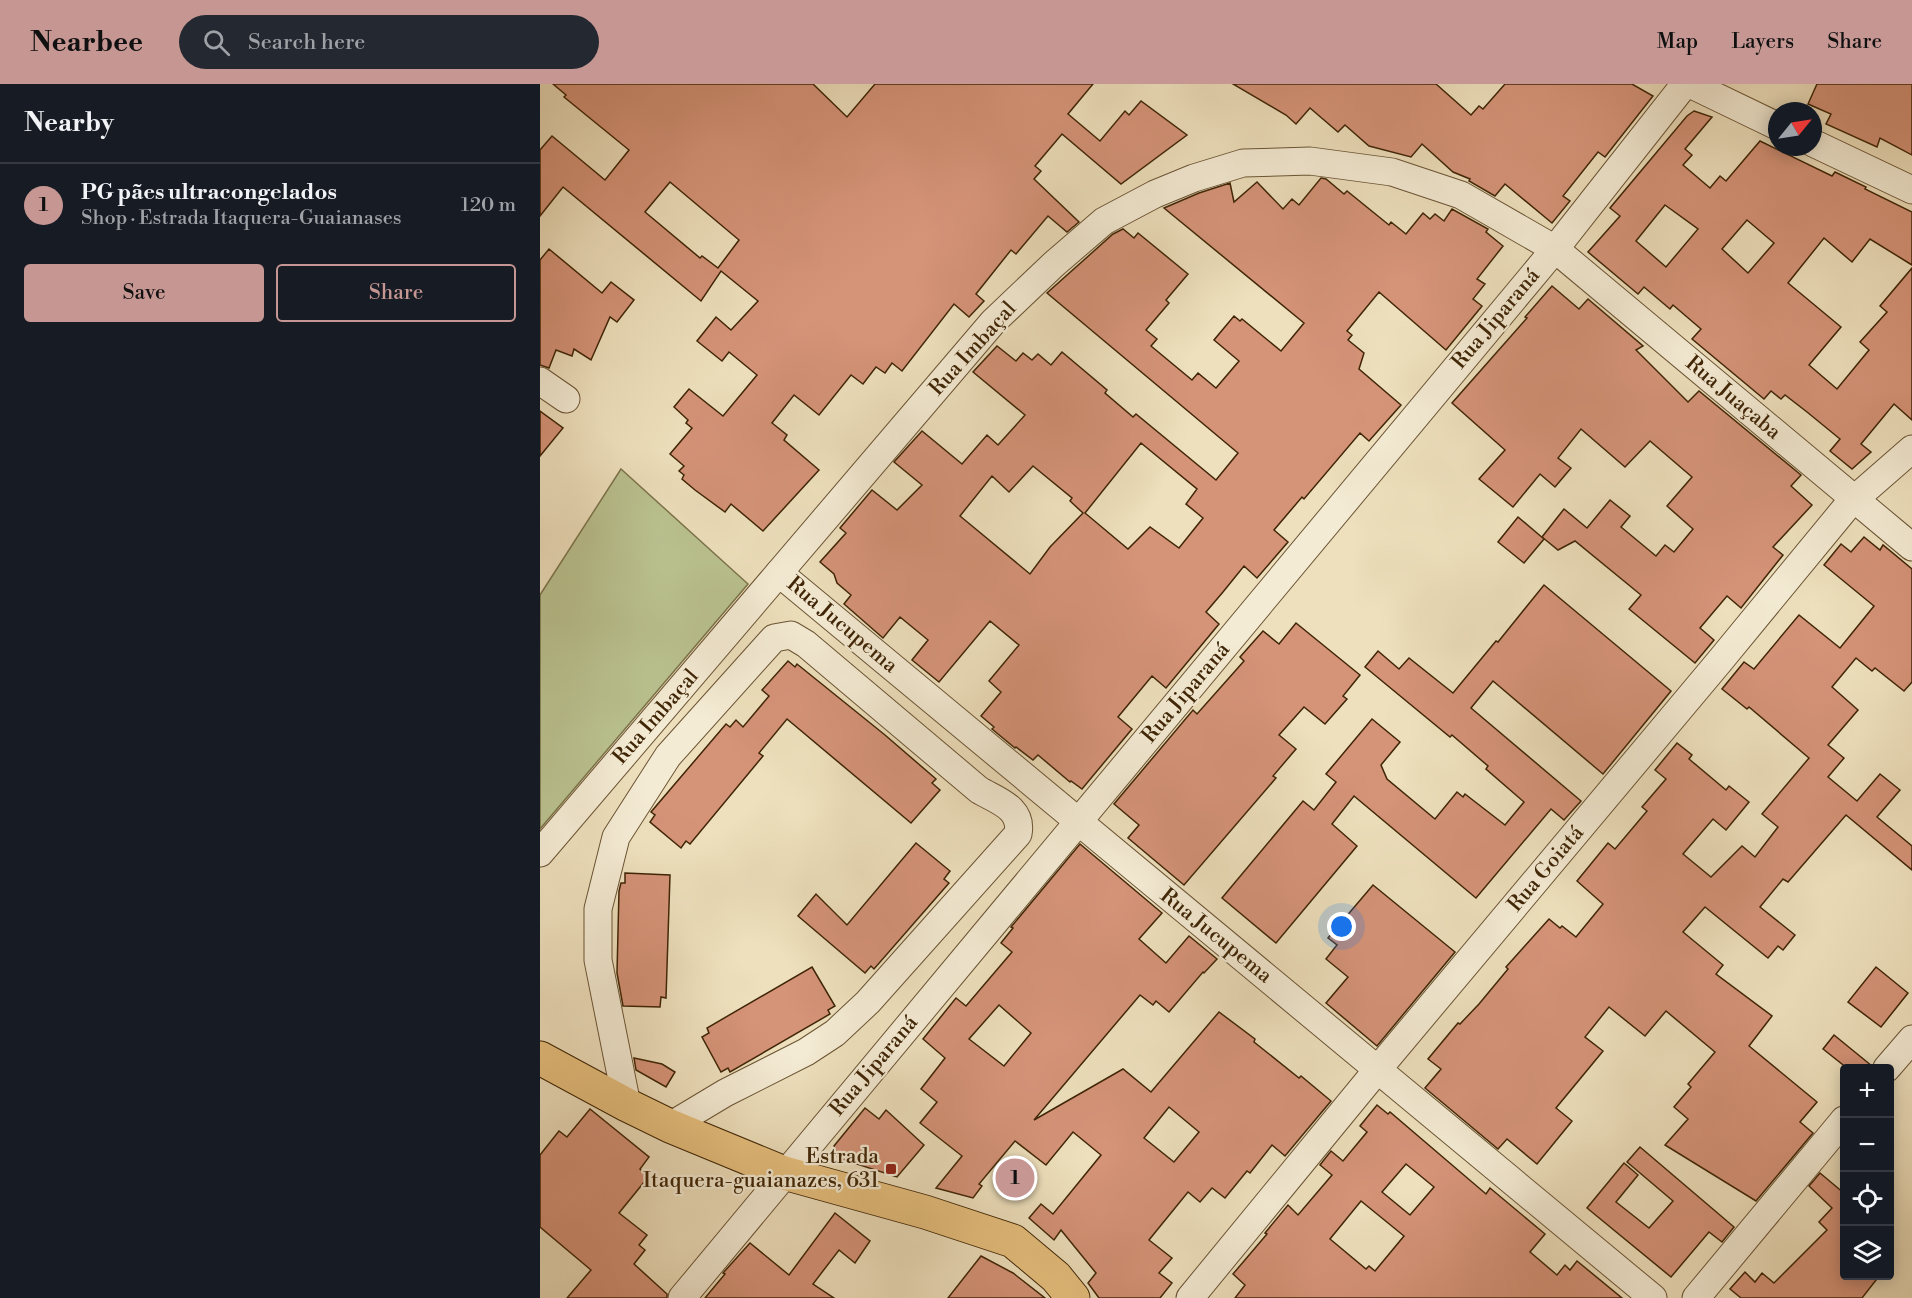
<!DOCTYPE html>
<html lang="en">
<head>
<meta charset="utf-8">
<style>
	body { margin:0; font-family:"Libre Bodoni",serif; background:#242831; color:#f1f3f6 }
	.controls { position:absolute; right:18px; bottom:18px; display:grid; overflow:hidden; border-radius:6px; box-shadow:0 3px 15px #0003 }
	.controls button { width:54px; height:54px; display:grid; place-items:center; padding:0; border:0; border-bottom:2px solid #363941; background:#171b24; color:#f1f3f6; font:30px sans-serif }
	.compass { position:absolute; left:1228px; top:18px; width:54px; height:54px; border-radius:50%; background:#171b24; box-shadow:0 3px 15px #0003; rotate:60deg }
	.you { position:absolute; left:802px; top:843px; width:21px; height:21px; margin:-15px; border:4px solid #fff; border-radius:50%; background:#1a73e8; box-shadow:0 0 0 9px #1a73e833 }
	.badge { display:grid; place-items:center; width:39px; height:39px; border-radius:50%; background:#c59692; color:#111; font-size:20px; font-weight:700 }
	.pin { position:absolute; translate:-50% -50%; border:3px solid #fff; box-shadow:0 2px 6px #0006 }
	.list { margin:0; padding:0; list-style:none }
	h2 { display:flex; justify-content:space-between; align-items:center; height:78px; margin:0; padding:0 24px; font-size:26px }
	h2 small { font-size:20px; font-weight:400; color:#9ea1a6 }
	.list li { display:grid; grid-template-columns:39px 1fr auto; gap:18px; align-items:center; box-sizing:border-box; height:84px; padding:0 24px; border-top:2px solid #363941 }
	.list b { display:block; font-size:22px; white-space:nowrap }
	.list p { margin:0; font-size:20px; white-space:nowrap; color:#9ea1a6 }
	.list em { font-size:20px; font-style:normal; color:#9ea1a6 }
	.actions { display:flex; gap:12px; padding:18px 24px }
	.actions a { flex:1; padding:14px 0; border:2px solid #c59692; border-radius:6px; text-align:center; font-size:21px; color:#c59692 }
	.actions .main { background:#c59692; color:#111 }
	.icon { flex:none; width:33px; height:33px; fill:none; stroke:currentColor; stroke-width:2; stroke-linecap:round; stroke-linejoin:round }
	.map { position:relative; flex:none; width:1372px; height:1214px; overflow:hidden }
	header { display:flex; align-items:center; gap:36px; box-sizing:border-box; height:84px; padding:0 30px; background:#c59692; color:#111 }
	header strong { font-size:28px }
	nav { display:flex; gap:33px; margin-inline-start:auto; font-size:21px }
	.search { width:420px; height:54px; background:#242831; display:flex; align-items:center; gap:15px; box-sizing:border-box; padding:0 21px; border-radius:33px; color:#9ea1a6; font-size:22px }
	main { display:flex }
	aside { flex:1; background:#171b24 }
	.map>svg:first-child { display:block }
	.green { fill:#bac290; stroke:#7c744b; stroke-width:1.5 }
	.building { fill:#d59378; stroke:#3f2506; stroke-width:1.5; fill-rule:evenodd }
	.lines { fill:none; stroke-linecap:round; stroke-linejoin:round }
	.minor-casing { stroke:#6b5434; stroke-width:29 }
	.major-casing { stroke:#3f2506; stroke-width:35 }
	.minor { stroke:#f4ebd4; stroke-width:27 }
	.major { stroke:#e7c07e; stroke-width:33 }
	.poi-dot { fill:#8f2418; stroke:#f4ebd4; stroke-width:2 }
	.labels { text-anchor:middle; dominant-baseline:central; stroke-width:4.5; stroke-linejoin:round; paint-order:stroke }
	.street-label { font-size:21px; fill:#3f2506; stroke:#f4ebd4 }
	.poi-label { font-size:21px; fill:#3f2506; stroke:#f4ebd4; text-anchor:end }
</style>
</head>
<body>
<header>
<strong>Nearbee</strong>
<div class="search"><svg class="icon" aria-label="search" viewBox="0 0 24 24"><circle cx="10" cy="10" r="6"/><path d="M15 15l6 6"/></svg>Search here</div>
<nav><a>Map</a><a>Layers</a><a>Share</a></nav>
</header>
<main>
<aside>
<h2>Nearby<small></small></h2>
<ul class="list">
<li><span class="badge">1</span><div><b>PG pães ultracongelados</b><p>Shop · Estrada Itaquera-Guaianases</p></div><em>120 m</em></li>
</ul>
<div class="actions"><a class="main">Save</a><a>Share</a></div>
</aside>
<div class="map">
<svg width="1372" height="1214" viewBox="0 0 1372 1214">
	<rect width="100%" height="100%" fill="#eee0bd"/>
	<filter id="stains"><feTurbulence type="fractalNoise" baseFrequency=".00333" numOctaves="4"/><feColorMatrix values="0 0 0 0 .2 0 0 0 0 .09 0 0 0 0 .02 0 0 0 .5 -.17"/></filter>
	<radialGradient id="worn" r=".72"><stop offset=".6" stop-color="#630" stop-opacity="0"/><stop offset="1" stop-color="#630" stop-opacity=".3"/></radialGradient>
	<path class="green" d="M81,385l127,115 -208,245v-234z"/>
	<g class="building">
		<path d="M13,0h260l34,33 28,-33h218l-25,30 32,27 25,-30 4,4 12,-14 46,34 -66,49 -59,-50 -27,32 6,5 -7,8 45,43 -12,10 -19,-16 -32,38 -5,-4 -35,44 8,7 -15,16 -15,-13 -52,67 -10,-8 -7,10 -9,-6 -13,17 -12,-9 -32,40 -25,-20 -22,28 15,12 -3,5 35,30 -56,61 -32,-27 -6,8 -30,-22 -13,-11 2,-4 -5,-4 5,-5 -14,-12 22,-26 -6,-5 2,-3 -14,-13 15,-18 34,27 34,-41 -28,-23 -7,9 -25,-20 19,-24 15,13 27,-29 -37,-30 -20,30 -138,-114 -23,29v-66l12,-14 53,44 24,-30 -65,-53 2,-2zM130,98l69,58 -21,28 -16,-12 -2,2 -55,-46z"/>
		<path d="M693,0h203l35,31 8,-9 4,3 22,-25h127l21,12 -48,61 -7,-5 -35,44 7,5 -18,22 -47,-39 -10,12 -26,-15 1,-2 -17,-7 -31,-28 -11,13 -42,-11 -24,-21 -7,7 -28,-24 -14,16 -10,-9z"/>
		<path d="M1277,0h95v71l-32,-17 -3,9 -51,-23 5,-10 -23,-10z"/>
		<path d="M1154,27l18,6 -27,32 7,6 -9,10 27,23 10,-12 6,5 34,-40 72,35 3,-4 31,15 -1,2 47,23v53l-42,-26 -18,23 -28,-24 -36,45 53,44 -32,38 28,24 32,-39 -9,-8 27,-30 -7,-6 32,-38v152l-18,-16 -33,40 10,8 -19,17 -22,-18 10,-12 -33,-27 -22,-17 -4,4 -10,-8 -7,8 -72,-60 9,-10 -28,-24 -3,4 -26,-22 -6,7 -50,-42 32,-36 -10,-8 77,-92zM1125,121l33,24 -32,38 -30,-26zM1207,136l27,23 -26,30 -26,-24z"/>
		<path d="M781,94l5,1 18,15 3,-3 42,34 2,-3 15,12 17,-21 7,6 5,-5 9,7 8,-12 36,20 -2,3 17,14 -26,33 8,5 -12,15 9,7 -36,44 -67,-58 -32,39 5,4 -4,5 16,13 -5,16 42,36 -32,36 -9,-8 -56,66 -2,-2 -28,33 14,12 -31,36 -13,-12 -21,26 -17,20 13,12 -53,64 -14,-12 -34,41 14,12 -50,60 -11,-8 -1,1 -32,-27 -5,5 -17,-13 -1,1 -23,-19 2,-2 -13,-11 20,-24 -12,-11 30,-36 -29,-24 -51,61 -27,-22 16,-20 -28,-23 -17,21 -39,-34 7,-9 -14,-12 -3,-9 -14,-12 26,-29 -6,-5 32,-38 25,20 25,-25 -28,-23 28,-31 40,33 25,-29 11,10 27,-30 -52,-43 24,-26 19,15 7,-8 9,7 6,-6 13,11 11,-13 45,38 -2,3 28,24 3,-3 80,66 22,-27 -191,-160 66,-59 10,-5 11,9 4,-5 50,41 -22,26 3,3 -23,27 11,9 -6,7 41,34 6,-7 18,15 23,-27 -25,-21 20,-24 6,5 2,-2 39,32 23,-28 -140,-115 35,-15 31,-10 4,19 23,-20 26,27 9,-10 7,6zM601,359l56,46 -11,15 17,14 -24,30 -29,-21 -22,22 -43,-36zM493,382l39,32 -2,3 13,12 -33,34 -20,27 -70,-58 32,-40 17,16z"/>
		<path d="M9,165l53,44 9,-11 23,18 -17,22 -7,-5 -19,43 -17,-11 -2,7 -16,-6 -7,18 -9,-3v-105z"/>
		<path d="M1012,202l27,23 9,-10 55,47 -7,4 52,52 11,-11 102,84 -10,11 21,19 -39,42 10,8 -42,53 -14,-12 -27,32 14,12 -19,23 -66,-54 12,-14 -66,-54 -17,9 -16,-13 22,-28 23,19 23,-28 20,16 -9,11 35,29 9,-11 9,7 19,-23 -26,-23 25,-29 -42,-36 -25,26 -44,-38 -23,29 13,10 -16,19 -15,-13 -27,33 -34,-28 26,-29 -53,-47 75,-85 -2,-1z"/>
		<path d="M0,327l23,17 -23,28z"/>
		<path d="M978,433l26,22 -20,24 -26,-21z"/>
		<path d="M1324,453l16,13 3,-5 29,24v113l-8,9 -29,-23 -3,3 -16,-13 -24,29 26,23 -30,35 16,13 -16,19 29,24 23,-27 20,16 -23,27 35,29v24l-66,-55 -58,67 -5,-3 -23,28 35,28 -12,15 -5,-4 -10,12 -63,-51 -22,25 40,33 -7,9 56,42 -23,30 68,56 -17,20 13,11 -57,68 -91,-56 23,-26 -14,-12 17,-20 -3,-3 27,-32 -49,-41 -21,25 -36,-29 -24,30 18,14 -47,57 16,13 -35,43 -30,-25 -9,10 -73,-61 16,-19 -13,-10 30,-36 2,1 19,-20 29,-35 -2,-2 43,-48 11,9 2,-2 14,11 27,-33 -26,-23 31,-38 7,6 32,-38 -5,-4 24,-28 -11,-9 22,-27 15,12 -3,4 37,31 3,-4 20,16 -23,28 -13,-11 -30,35 28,23 31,-31 13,11 23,-30 -16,-13 47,-56 -60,-51 -2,2 -25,-20 22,-27 10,7 45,-54 41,33 34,-42 -50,-41 17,-21 10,8z"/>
		<path d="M1004,501l127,106 -68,83 -110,-93 -22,27 110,93 -17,19 -13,-11 -75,89 -122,-102 -22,28 25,22 -81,97 -54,-45 81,-97 11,9 22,-28 -10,-8 46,-55 28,23 -19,23 6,14 48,40 22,-27 6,5 2,-3 40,31 19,-23 -38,-33 2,-3 -36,-31 -2,2 -85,-70 13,-16 21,18 10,-11 44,35 43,-52 2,1z"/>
		<path d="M756,539l64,52 -17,21 4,3 -22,25 -21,-17 -25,28 17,14 -23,27 3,2 -92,107 -56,-47 11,-13 -25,-21 79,-94 4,4 47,-53 -4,-4 23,-26 16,13z"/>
		<path d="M248,577l7,6 2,-3 88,71 51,44 -4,4 8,7 -29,33 -124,-104 -28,34 4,3 -73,88 -4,-3 -5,7 -31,-26 5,-7 -4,-3 75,-88 4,3 6,-7 7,7 26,-31 -7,-6z"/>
		<path d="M376,759l34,28 -6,8 5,4 -75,86 -3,-3 -6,7 -67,-57 18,-22 31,31z"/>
		<path d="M540,760l82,69 -23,26 27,24 23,-27 28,23 -13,14 -1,-1 -34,40 -13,-11 -3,4 -13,-10 -106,125 89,-51 28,23 68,-80 36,27 -1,3 45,36 2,-2 30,25 -46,55 -13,-11 -22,28 -3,-2 -22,27 -13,-10 -12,14 -12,-10 -39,48 23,18 -13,15 13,10 -12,15h-61l-11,-15 8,-10 -35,-43 -7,10 -25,-22 12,-14 12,10 48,-59 -28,-23 -27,33 -31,-24 -36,43 3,2 -9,12 -37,-10 26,-32 -42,-33 17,-21 -16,-13 24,-31 -22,-19 33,-41 10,8 46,-54 -11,-9 12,-15 -2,-1zM459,921l32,28 -27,33 -35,-27zM629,1023l30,25 -25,30 -30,-24z"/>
		<path d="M85,789l45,2 -4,123 -5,-1 -1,10 -37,-1 -6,-33 2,-82 2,-8h4z"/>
		<path d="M833,801l82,67 -78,94 -51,-43 22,-26 -22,-18 11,-14 -9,-7z"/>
		<path d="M272,883l23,39 -7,4 2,4 -100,58 -2,-4 -7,4 -19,-35 7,-4 -2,-5z"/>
		<path d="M1336,883l32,26 -27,34 -33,-25z"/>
		<path d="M1294,951l38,31v2h-25l-24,-19z"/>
		<path d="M94,974l28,6 13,8 -9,15 -30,-17z"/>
		<path d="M837,1021l11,9 2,-2 96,82 4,-6 55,46 -15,18 27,23 8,-10 5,5 7,-9 45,37h-387l10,-13 -12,-11 34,-40 -2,-1 23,-28 10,10 34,-40 -12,-10 11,-14 12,10 24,-29 -7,-6zM866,1080l28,23 -24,28 -28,-23zM821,1117l43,35 -29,35 -6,-5 -3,3 -36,-30z"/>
		<path d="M325,1024l14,11 7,-9 38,35 -27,32 -59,-19 -4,-12z"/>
		<path d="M50,1025l59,48 -9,12 9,7 -30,37 28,22 -8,10 6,5 -11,14 33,30v4h-100l24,-28 -51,-43v-72l19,-24 8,6z"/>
		<path d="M1100,1063l94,80 -12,15 -13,-10 -38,45 -84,-69 37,-45 14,12 -22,27 33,26 24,-27 -46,-39z"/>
		<path d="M1280,1089l25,21v81h35l-18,23h-121l-11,-9 15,-17 10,10 7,-9 12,10 53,-53 -8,-8 13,-14 -23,-22z"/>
		<path d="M295,1129l35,28 -15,22 -16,-13 -26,34 21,14h-129l20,-24 -2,-1 27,-30 39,32z"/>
		<path d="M441,1172l32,17 32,25h-97z"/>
	</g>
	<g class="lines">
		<g class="minor-casing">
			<g id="minor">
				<path d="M1150,0l87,42"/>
				<path d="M1273,59l99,47"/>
				<path d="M0,297l26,18"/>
				<path d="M239,489l874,725"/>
				<path d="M0,769l453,-531 61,-58 50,-43 51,-27 39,-16 49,-15 67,-2 82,11 69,23 94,54 357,298"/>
				<path d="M1347,984l25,-29"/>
				<path d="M87,1021l-29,-145v-51l18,-72 52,-81 106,-118 17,-3 15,9 173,146c19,11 44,18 39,44l-150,168 -33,31 -29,19 -81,41 -55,33"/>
				<path d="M142,1214l873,-1049 130,-165"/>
				<path d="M650,1214l188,-229 341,-407 130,-158 63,-55"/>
				<path d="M1156,1214l148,-178"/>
			</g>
		</g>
		<g class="major-casing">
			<path id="major" d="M0,974l87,47 43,21 114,47 141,39 88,29 43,36 17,21"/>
		</g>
		<use href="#minor" class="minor"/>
		<use href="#major" class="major"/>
	</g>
	<rect class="poi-dot" x="345" y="1079" width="12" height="12" rx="3"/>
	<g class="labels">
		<g class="street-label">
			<text transform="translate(956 235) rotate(-50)">Rua Jiparaná</text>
			<text transform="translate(433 265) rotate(-48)">Rua Imbaçal</text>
			<text transform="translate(1193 314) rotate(40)">Rua Juaçaba</text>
			<text transform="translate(302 541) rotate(40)">Rua Jucupema</text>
			<text transform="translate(646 609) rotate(-50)">Rua Jiparaná</text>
			<text transform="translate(116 633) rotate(-49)">Rua Imbaçal</text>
			<text transform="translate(1006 785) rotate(-50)">Rua Goiatá</text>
			<text transform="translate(676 852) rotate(39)">Rua Jucupema</text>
			<text transform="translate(334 982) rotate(-50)">Rua Jiparaná</text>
		</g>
		<g class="poi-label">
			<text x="339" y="1073">Estrada<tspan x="339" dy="24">Itaquera-guaianazes, 631</tspan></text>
		</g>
	</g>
	<rect width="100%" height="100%" filter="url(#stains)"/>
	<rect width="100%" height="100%" fill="url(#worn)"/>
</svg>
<div class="controls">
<button>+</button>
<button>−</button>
<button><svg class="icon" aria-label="locate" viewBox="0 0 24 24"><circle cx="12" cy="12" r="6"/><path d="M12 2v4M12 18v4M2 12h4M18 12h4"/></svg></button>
<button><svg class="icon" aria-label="layers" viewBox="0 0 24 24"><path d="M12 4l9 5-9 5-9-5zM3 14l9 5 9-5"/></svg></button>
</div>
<svg class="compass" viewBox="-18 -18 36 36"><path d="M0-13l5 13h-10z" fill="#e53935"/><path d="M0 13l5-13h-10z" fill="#9ea1a6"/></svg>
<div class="you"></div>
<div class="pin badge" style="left:475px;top:1094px">1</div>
</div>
</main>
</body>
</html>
